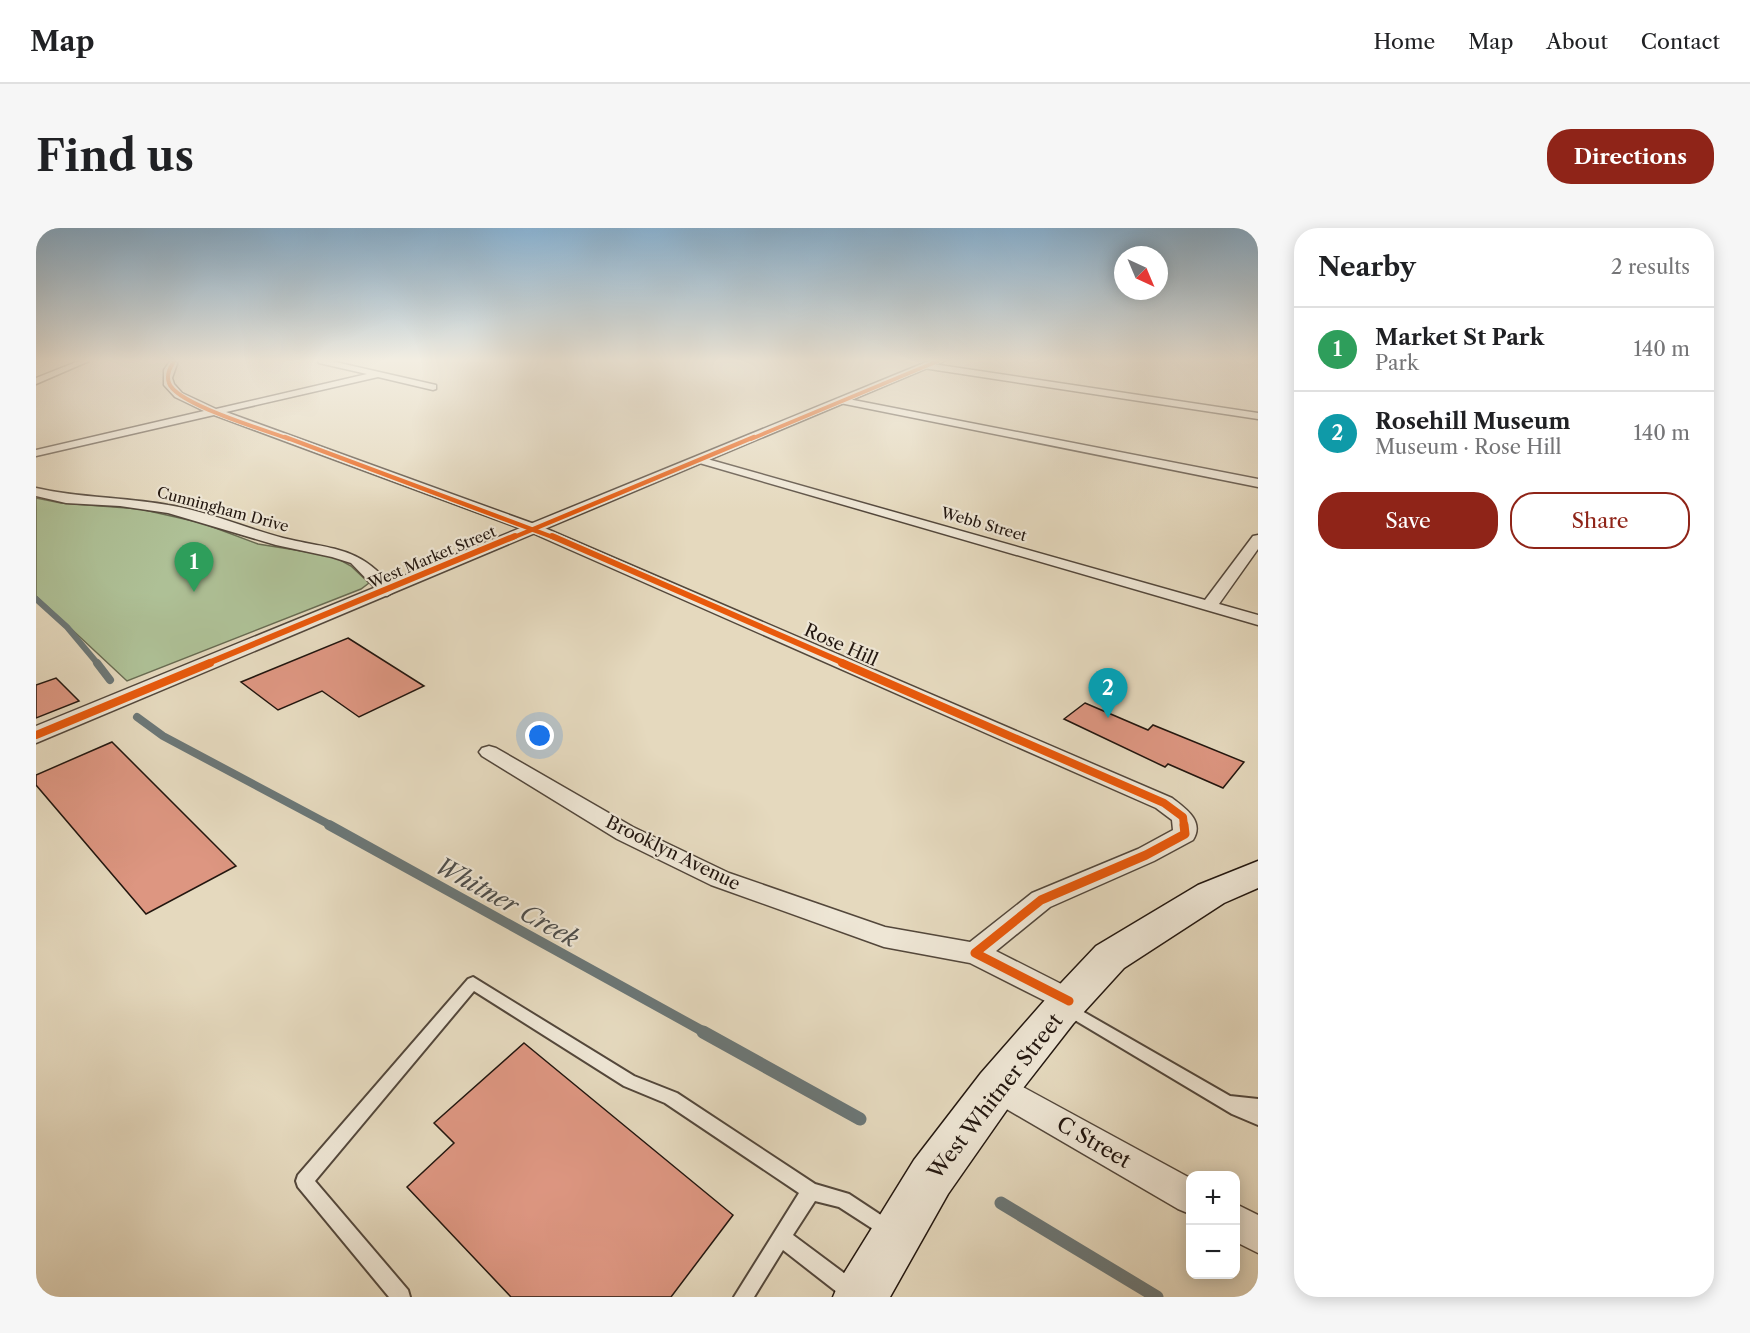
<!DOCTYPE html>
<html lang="en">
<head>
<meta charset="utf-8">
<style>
	body { margin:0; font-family:"Libre Caslon Text",serif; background:#f6f6f6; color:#202124 }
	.controls { position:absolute; right:18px; bottom:18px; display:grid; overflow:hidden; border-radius:12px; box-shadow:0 3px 15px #0003 }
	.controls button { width:54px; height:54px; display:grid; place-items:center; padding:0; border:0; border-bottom:2px solid #e0e0e0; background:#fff; color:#202124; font:30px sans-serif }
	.compass { position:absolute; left:1078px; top:18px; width:54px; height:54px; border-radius:50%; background:#fff; box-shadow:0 3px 15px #0003; rotate:136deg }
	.you { position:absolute; left:504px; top:508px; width:21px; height:21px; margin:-15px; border:4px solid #fff; border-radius:50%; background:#1a73e8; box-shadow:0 0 0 9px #1a73e833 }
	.badge { display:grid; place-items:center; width:39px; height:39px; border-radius:50%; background:#8f2418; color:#fff; font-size:20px; font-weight:700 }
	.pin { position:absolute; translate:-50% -50px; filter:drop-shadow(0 2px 3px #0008) }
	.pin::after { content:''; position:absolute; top:32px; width:21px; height:18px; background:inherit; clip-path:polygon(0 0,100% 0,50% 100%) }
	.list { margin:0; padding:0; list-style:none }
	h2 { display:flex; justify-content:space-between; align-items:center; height:78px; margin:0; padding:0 24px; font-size:26px }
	h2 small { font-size:20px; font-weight:400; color:#757577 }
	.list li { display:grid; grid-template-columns:39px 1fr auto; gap:18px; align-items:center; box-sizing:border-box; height:84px; padding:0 24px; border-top:2px solid #e0e0e0 }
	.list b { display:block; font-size:22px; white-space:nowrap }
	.list p { margin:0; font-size:20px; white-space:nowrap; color:#757577 }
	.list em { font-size:20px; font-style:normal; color:#757577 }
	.actions { display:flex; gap:12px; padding:18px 24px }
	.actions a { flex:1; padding:14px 0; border:2px solid #8f2418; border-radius:24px; text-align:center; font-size:21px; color:#8f2418 }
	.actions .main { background:#8f2418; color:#fff }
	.map { position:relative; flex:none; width:1222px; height:1069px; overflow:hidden; border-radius:24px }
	header { display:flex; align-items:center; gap:36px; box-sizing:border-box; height:84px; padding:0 30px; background:#fff; border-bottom:2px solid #e0e0e0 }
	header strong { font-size:28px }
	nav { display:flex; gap:33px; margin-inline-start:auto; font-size:21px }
	.intro { display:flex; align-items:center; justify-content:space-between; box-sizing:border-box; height:144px; padding:0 36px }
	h1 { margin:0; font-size:42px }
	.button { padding:15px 27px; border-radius:24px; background:#8f2418; color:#fff; font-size:21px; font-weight:700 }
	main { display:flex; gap:36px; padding:0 36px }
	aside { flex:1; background:#fff; border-radius:24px; box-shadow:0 3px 15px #0003 }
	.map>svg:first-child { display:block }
	.green { fill:#aec096; stroke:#686b52; stroke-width:1.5 }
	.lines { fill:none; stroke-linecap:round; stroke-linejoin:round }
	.stream-far3 { stroke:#6b7777; stroke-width:6 }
	.stream-far2 { stroke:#6b7777; stroke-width:8 }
	.stream-far1 { stroke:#6b7777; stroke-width:10 }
	.stream { stroke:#6b7777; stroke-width:13 }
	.building { fill:#dd9681; stroke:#22160f; stroke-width:1.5 }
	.service-casing { stroke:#53473b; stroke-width:4 }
	.minor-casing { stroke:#53473b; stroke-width:3 }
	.tertiary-casing { stroke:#53473b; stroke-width:3 }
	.secondary-casing { stroke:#22160f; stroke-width:3 }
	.service { fill:#eee6d5; fill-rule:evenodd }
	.minor { fill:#eee6d5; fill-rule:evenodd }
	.tertiary { fill:#eee6d5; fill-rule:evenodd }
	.secondary { fill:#eee6d5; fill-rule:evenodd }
	.cycleway-far4-casing { stroke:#eee6d5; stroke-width:5 }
	.cycleway-far3-casing { stroke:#eee6d5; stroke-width:7 }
	.cycleway-far2-casing { stroke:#eee6d5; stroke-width:9 }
	.cycleway-far1-casing { stroke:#eee6d5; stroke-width:11 }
	.cycleway-casing { stroke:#eee6d5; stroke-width:13 }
	.cycleway-far4 { stroke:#e8590c; stroke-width:4 }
	.cycleway-far3 { stroke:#e8590c; stroke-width:4.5 }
	.cycleway-far2 { stroke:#e8590c; stroke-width:6 }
	.cycleway-far1 { stroke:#e8590c; stroke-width:8 }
	.cycleway { stroke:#e8590c; stroke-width:9 }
	.labels { text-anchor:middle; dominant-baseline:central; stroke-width:4.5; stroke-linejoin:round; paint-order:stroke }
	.far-street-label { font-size:15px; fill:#22160f; stroke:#eee6d5 }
	.street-label { font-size:18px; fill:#22160f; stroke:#eee6d5 }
	.near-street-label { font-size:21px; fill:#22160f; stroke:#eee6d5 }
	.near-water-label { font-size:24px; font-style:italic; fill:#4d4e4c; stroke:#eee6d5 }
</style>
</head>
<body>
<header>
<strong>Map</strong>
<nav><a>Home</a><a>Map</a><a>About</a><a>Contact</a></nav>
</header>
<div class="intro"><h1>Find us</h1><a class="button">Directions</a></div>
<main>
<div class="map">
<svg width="1222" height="1069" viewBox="0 0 1222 1069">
	<rect width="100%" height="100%" fill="#e5d9be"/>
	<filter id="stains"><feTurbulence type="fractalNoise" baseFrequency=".00333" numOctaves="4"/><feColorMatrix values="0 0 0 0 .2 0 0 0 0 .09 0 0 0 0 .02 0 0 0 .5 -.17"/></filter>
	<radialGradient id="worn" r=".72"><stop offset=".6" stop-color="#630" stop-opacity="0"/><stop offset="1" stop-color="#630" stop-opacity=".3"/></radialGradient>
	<path class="green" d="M0,270l25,5 79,6 62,14 56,21 75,12 18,10 18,17 -8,6 -234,92 -91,-85z"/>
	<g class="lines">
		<path class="stream-far3" d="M0,371l31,28 31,37"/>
		<g class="stream-far2">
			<path d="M61,435l13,17"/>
			<path d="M101,489l26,19 169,90"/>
		</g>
		<path class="stream-far1" d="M293,597l377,208"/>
		<g class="stream">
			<path d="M667,804l157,87"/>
			<path d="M965,975l156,94"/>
		</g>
	</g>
	<g class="building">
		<path d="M312,410l76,48 -65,31 -37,-26 -44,19 -37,-28z"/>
		<path d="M20,450l23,23 -43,17v-33z"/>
		<path d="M1049,475l63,27 5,-5 91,37 -21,26 -55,-24 -3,3 -101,-48z"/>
		<path d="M76,514l124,124 -90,48 -110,-129v-10z"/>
		<path d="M488,815l209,172 -62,82h-160l-104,-110 47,-44 -20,-20z"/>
	</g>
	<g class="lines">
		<g class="service-casing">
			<g id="service">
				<path d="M437,749l161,99 43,17 138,91 34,10 44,29 3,6 -3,6 -6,3 -48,-31 -24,-6 -22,34 63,47 2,7 -2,7 -4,1 -10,-1 -59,-46 -29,47h-20l65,-104 -134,-90 -41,-17 -150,-95 -159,190 93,109 2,7h-21l-91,-110 -2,-6 2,-6 170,-196z"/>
				<path d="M1032,775l162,93 28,3v26l-26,-11 -169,-101 -2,-4 2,-4z"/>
			</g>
		</g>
		<g class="minor-casing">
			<g id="minor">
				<path d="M43,133h10l-53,23v-6z"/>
				<path d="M134,133h8l-6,17 2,6 8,9 34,16 151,-35 -48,-11 -1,-2h13l105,24v4l-3,1 -55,-13 -152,35 314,114 632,272c13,10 33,23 21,42l-39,21 -104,46 -54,44 83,42 4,8 -4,8 -10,4 -99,-50 -86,-16 -173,-62 -94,-46 -135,-83 -3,-4 3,-4 7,-2 7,2 137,79 96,46 156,54 85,15 62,-49 106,-44 35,-19 -1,-10 -16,-12 -626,-276 -316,-117 -178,41v-6l168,-39 -29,-14 -11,-12v-15z"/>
				<path d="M890,135l332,50v6l-335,-51 -1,-2z"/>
				<path d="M807,170l415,81v8l-418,-84v-4z"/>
				<path d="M664,229l505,143 48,-64 5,-1v14l-39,55 39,11v10l-562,-163 -2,-2z"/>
				<path d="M0,260c43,10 88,9 132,17 39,6 77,23 115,33 49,12 78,7 112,53l-8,5 -6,-2 -30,-31 -19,-6 -56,-12 -108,-32 -48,-7 -54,-3 -30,-7z"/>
				<path d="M961,845l193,105v36l-12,-5 -192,-112 -5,-10 5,-10z"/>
				<path d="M1200,976l22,11v38l-22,-11z"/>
			</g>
		</g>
		<g class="tertiary-casing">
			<path id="tertiary" d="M893,133h15l-908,382v-17z"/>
		</g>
		<g class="secondary-casing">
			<path id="secondary" d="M1222,633v27l-34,15 -100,65 -51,56 -60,77 -65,93 -58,103h-57l8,-19 73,-118 67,-87 64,-73 51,-54 102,-61z"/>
		</g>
		<use href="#service" class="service"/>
		<use href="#minor" class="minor"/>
		<use href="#tertiary" class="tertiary"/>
		<use href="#secondary" class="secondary"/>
		<g class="cycleway-far4-casing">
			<g id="cycleway-far4">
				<path d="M138,133c-4,7 -8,14 -5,22 7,21 96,47 120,56"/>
				<path d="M715,211l187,-78"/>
			</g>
		</g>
		<g class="cycleway-far3-casing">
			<g id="cycleway-far3">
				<path d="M249,209l270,101"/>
				<path d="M476,310l242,-101"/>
			</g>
		</g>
		<g class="cycleway-far2-casing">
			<g id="cycleway-far2">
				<path d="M516,308l294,128"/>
				<path d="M170,436l309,-128"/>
			</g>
		</g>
		<g class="cycleway-far1-casing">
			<g id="cycleway-far1">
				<path d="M806,435l322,140 19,14 1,9"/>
				<path d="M0,507l174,-72"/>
			</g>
		</g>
		<g class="cycleway-casing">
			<path id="cycleway" d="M1033,773l-94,-48 66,-53 105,-45 39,-21 -1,-9"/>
		</g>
		<use href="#cycleway-far4" class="cycleway-far4"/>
		<use href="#cycleway-far3" class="cycleway-far3"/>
		<use href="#cycleway-far2" class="cycleway-far2"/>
		<use href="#cycleway-far1" class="cycleway-far1"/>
		<use href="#cycleway" class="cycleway"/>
	</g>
	<linearGradient id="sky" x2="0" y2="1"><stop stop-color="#89b5d7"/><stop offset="0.47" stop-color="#f3eee2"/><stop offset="1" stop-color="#f3eee2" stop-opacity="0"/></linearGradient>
	<rect width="1222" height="282" fill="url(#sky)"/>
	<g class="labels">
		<g class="far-street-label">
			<text transform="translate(187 281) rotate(15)">Cunningham Drive</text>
			<text transform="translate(948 296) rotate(16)">Webb Street</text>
			<text transform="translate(396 329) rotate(-23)">West Market Street</text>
		</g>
		<g class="street-label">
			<text transform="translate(805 417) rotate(24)">Rose Hill</text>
			<text transform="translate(637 625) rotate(26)">Brooklyn Avenue</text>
		</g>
		<g class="near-street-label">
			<text transform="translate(959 868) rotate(-52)">West Whitner Street</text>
			<text transform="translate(1058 914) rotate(30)">C Street</text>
		</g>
		<g class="near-water-label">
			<text transform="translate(471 674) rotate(29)">Whitner Creek</text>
		</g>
	</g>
	<rect width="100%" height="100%" filter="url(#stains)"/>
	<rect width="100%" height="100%" fill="url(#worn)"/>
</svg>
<div class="controls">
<button>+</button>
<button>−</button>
</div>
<svg class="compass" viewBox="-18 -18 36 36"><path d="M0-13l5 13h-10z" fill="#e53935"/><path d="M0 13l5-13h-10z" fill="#757577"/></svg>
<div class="you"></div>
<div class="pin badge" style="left:158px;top:364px;background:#2e9e5b">1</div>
<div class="pin badge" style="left:1072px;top:490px;background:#0f9aa8">2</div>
</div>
<aside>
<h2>Nearby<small>2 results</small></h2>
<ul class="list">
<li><span class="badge" style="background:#2e9e5b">1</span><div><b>Market St Park</b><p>Park</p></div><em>140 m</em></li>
<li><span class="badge" style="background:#0f9aa8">2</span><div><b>Rosehill Museum</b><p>Museum · Rose Hill</p></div><em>140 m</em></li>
</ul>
<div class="actions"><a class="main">Save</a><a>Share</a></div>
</aside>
</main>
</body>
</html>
